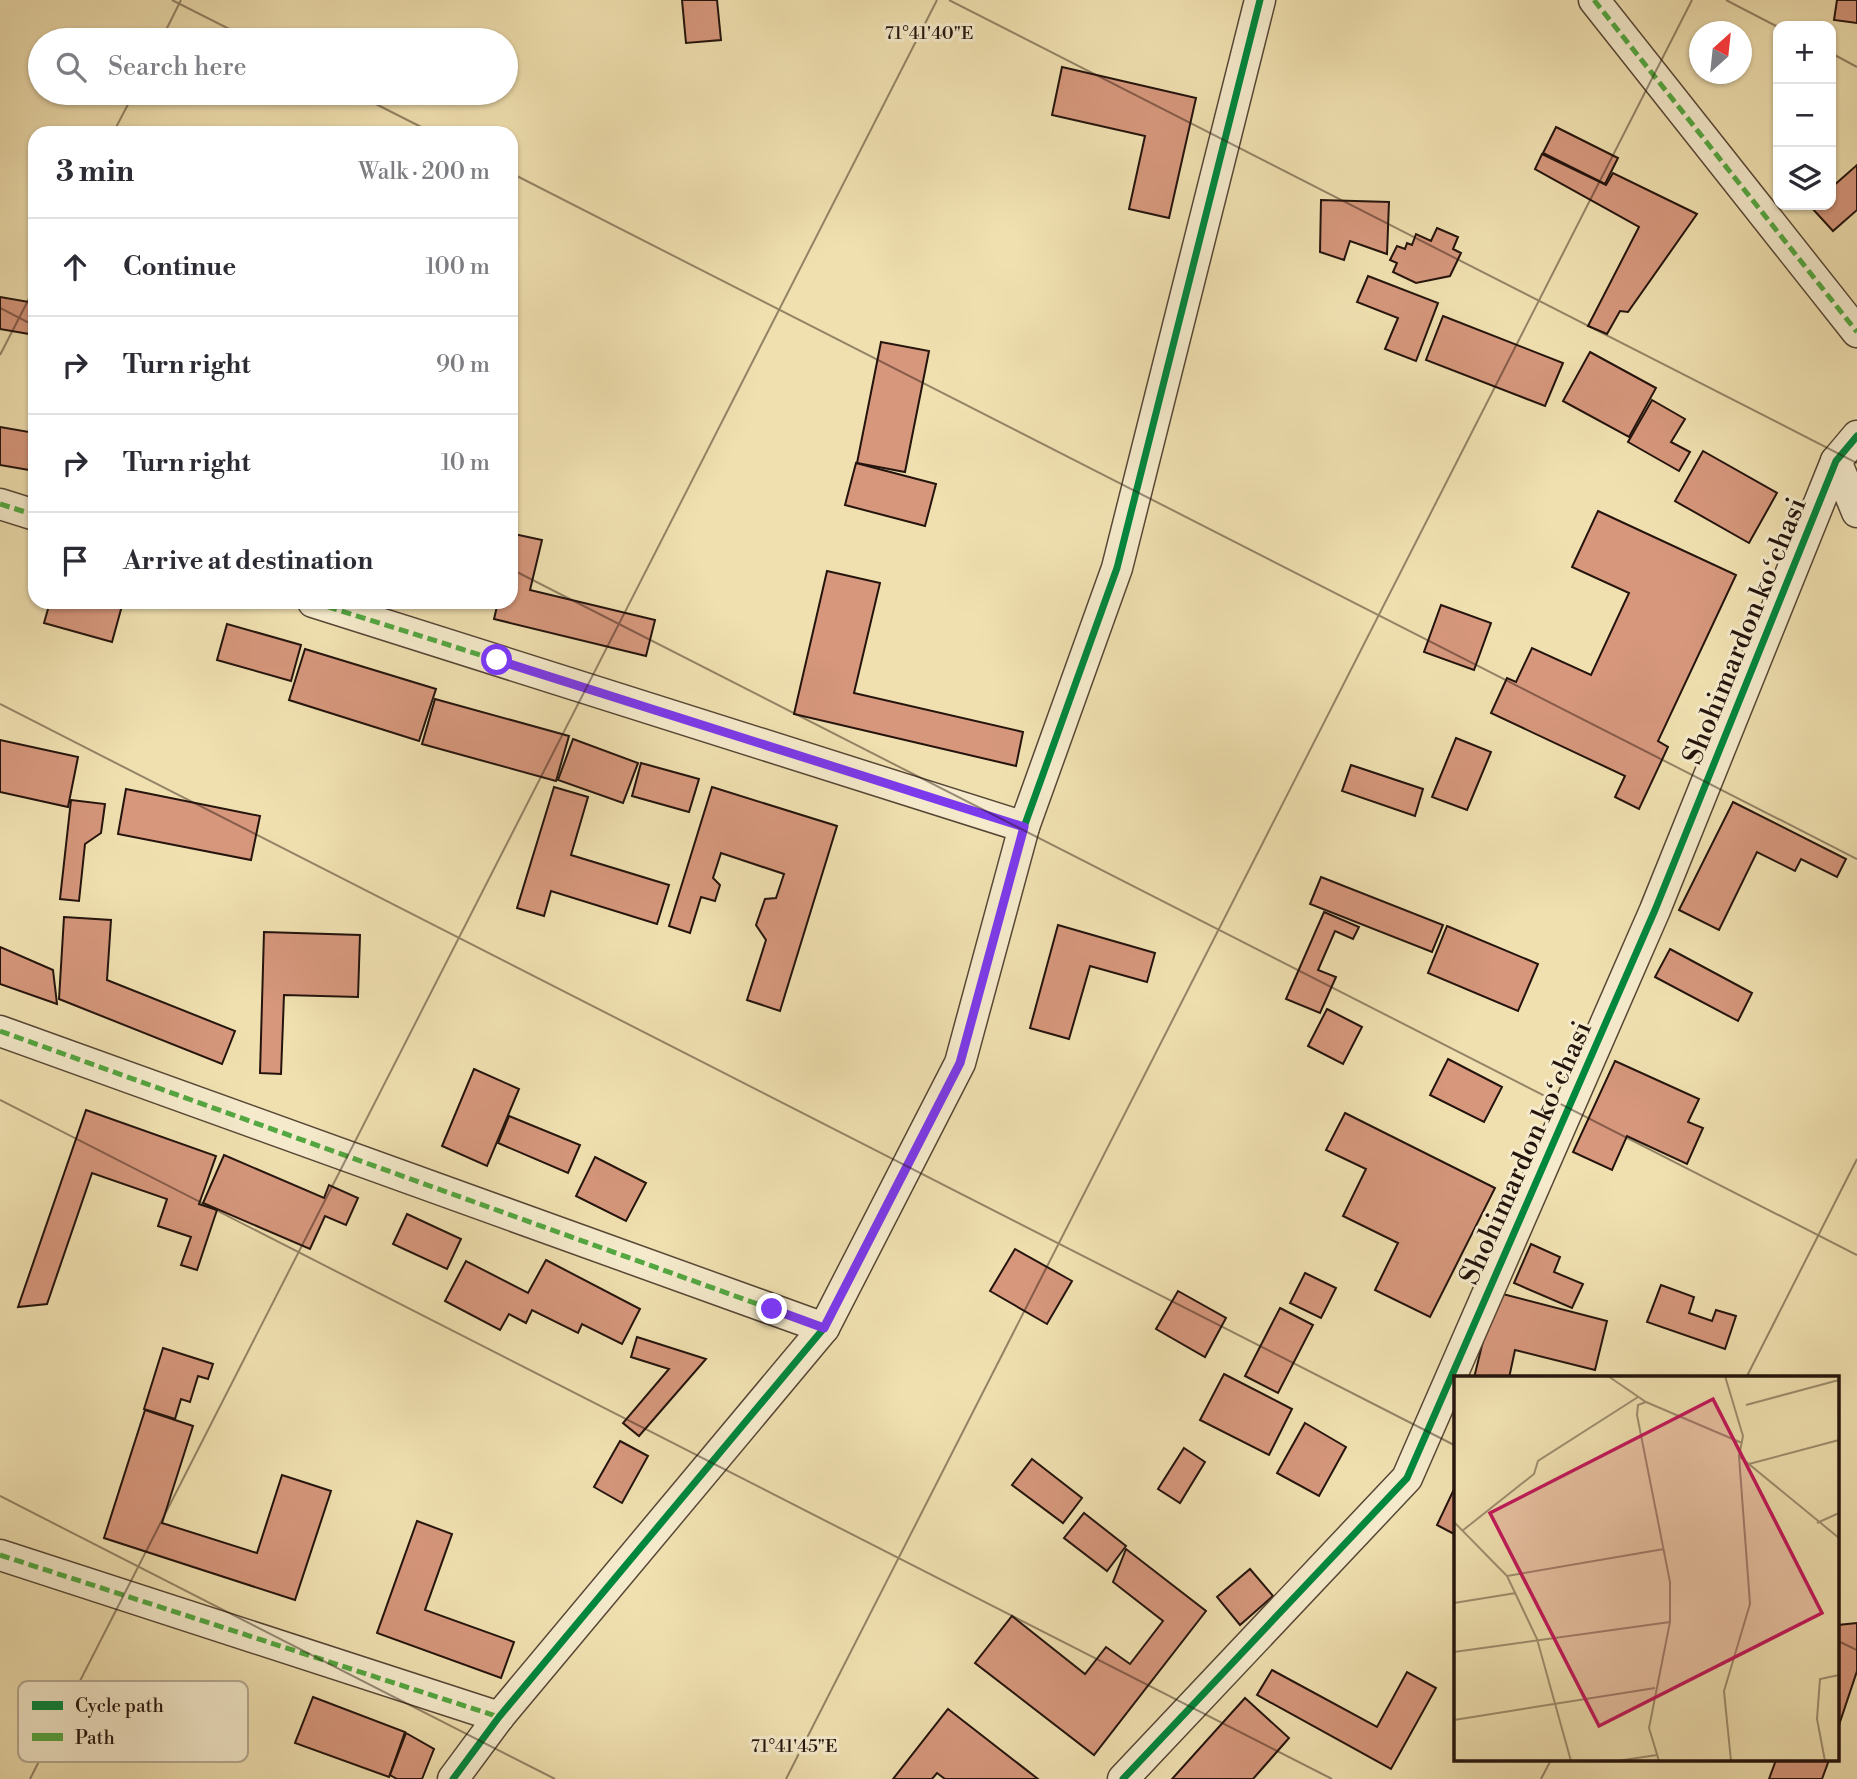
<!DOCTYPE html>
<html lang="en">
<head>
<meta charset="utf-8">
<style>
	body { margin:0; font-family:"Libre Bodoni",serif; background:#f2f2f3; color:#2b2b33 }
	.controls { position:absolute; right:21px; top:21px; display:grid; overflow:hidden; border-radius:14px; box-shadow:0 2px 5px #0004 }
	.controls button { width:63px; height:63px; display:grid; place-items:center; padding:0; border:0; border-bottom:2px solid #e1e1e2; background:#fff; color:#2b2b33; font:35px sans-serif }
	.compass { position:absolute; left:1689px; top:21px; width:63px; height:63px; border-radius:50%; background:#fff; box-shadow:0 2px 5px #0004; rotate:27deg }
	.stop { position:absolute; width:21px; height:21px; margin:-16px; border:5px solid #7c3aed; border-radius:50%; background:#fff }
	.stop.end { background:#7c3aed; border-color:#fff; box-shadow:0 2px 7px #0008 }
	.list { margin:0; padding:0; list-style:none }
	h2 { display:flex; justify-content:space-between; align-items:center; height:91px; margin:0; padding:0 28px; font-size:30px }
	h2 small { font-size:23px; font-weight:400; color:#7c7c81 }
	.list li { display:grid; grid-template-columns:46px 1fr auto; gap:21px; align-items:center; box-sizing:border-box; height:98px; padding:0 28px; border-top:2px solid #e1e1e2 }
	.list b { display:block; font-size:26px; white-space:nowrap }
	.list em { font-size:23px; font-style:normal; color:#7c7c81 }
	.icon { flex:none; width:38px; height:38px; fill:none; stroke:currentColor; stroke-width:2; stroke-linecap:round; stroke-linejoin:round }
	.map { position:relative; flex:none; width:1857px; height:1779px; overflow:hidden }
	.search { position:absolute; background:#fff; box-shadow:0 2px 5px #0004; left:28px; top:28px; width:490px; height:77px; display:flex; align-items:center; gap:18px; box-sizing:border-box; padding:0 24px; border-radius:38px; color:#7c7c81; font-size:26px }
	.panel { position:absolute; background:#fff; box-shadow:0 2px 5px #0004; left:28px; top:126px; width:490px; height:483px; border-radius:21px }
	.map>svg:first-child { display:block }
	.building { fill:#d6977c; stroke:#24140d; stroke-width:2 }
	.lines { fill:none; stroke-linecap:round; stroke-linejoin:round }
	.street-casing { stroke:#574736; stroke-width:33 }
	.street { stroke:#f5ebcc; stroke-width:30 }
	.quiet { stroke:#53a841; stroke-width:5; stroke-dasharray:10 5; stroke-linecap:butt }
	.cycleway-casing { stroke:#f5ebcc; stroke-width:11 }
	.cycleway { stroke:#00873e; stroke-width:7 }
	.route { stroke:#7c3aed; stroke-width:9 }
	.ticks { fill:none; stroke:#24140d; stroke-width:2; stroke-opacity:0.45 }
	.labels { text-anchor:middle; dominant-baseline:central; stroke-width:6; stroke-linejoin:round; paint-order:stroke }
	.street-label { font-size:28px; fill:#24140d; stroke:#f5ebcc }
	.inset-road { fill:none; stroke:#9e8e6f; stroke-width:2 }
	.view { fill:#c2185b; fill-opacity:0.15; stroke:#c2185b; stroke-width:3.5 }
	.inset-edge { fill:none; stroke:#24140d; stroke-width:3.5 }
	.key { fill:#f5ebcc; stroke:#b6aa93; stroke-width:2 }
	.key-label { font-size:19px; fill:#24140d }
	.ticks-label { font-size:18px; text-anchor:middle; fill:#24140d; stroke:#f5ebcc; stroke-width:6; stroke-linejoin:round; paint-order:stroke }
</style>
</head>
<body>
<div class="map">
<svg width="1857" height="1779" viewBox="0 0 1857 1779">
	<rect width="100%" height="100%" fill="#f0e0b0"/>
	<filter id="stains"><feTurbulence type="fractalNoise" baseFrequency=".00286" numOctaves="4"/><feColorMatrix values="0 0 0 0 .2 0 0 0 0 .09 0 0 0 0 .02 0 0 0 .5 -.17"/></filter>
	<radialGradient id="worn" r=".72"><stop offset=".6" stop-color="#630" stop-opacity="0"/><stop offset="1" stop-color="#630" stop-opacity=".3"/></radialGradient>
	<g class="building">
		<path d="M682,0h35l4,40 -35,3z"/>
		<path d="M1837,0h20v23l-23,-3z"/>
		<path d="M1062,67l134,31 -27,120 -40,-9 16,-73 -93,-21z"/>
		<path d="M1556,127l62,31 -13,26 -62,-31z"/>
		<path d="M1542,154l64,31 7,-12 84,41 -69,98 -8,-1 -13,23 -19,-8 51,-99 -104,-58z"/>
		<path d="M1857,165v45l-24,21 -23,-25 21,-1v-17z"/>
		<path d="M1321,200l68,2 -2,52 -37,-13 -6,19 -24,-8z"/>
		<path d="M1437,228l21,9 -5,12 8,4 -11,23 -34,7 -23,-11 4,-9 -7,-3 7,-14 8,3 2,-6 5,2 4,-11 15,7z"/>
		<path d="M1368,276l70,27 -22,58 -31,-12 13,-31 -41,-16z"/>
		<path d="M0,297l35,6v32l-35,-6z"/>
		<path d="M1443,316l120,47 -18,43 -119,-46z"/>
		<path d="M881,342l48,9 -24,121 -48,-9z"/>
		<path d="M1590,352l66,36 -27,49 -66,-36z"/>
		<path d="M1652,400l33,19 -14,23 19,10 -11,19 -51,-29z"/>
		<path d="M0,427l35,6v38l-35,-6z"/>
		<path d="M1703,451l74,42 -28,50 -74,-42z"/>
		<path d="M856,463l80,21 -11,42 -80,-21z"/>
		<path d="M1598,511l138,64 -78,166 10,6 -29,62 -24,-12 10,-21 -134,-63 16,-35 9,4 16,-34 59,27 38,-82 -57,-26z"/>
		<path d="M514,534l28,6 -12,50 125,30 -9,36 -152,-37 4,-17h13v-55z"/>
		<path d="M827,571l53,12 -26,110 169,39 -7,34 -222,-52z"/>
		<path d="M50,602h73l-11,40 -68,-19z"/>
		<path d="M1441,605l50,18 -17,47 -50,-18z"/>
		<path d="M227,624l74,21 -10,36 -74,-21z"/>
		<path d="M305,649l131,40 -17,52 -130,-41z"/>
		<path d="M435,699l134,37 -13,45 -134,-37z"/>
		<path d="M1456,738l35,14 -24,58 -35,-13z"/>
		<path d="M573,739l65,24 -15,40 -65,-23z"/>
		<path d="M0,740l78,17 -10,50 -68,-15z"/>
		<path d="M641,763l58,16 -10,33 -57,-16z"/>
		<path d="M1351,765l72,24 -8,27 -73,-25z"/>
		<path d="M554,787l34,10 -17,58 98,30 -12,39 -106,-33 -7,25 -27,-8z"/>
		<path d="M712,787l125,39 -57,185 -33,-11 19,-60 -10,-15 9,-26 11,-1 8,-24 -63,-21 -8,25 7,7 -5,16 -14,-4 -11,36 -21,-7z"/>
		<path d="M126,789l134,27 -9,44 -133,-26z"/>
		<path d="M71,800l34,4 -4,29 -16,11 -6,57 -19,-2z"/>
		<path d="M1733,802l113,57 -9,18 -36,-18 -6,12 -38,-19 -38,78 -40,-20z"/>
		<path d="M1321,877l122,48 -11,27 -122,-48z"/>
		<path d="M1324,912l35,15 -6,12 -18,-8 -17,39 18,7 -16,36 -34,-14z"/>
		<path d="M64,917l47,3 -4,60 128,51 -13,33 -163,-65z"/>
		<path d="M1058,925l97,28 -8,29 -57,-16 -21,73 -39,-11z"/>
		<path d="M1447,926l91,38 -20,47 -90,-38z"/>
		<path d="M264,932l96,3 -2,62 -74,-2 -3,79 -21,-1z"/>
		<path d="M0,947l53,23 4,34 -57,-20z"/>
		<path d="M1670,949l82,44 -14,28 -83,-44z"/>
		<path d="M1327,1009l35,18 -19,37 -35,-18z"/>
		<path d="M1448,1059l54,28 -18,35 -54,-27z"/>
		<path d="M1615,1061l84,38 -11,23 15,6 -16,36 -60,-28 -15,34 -39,-18z"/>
		<path d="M474,1069l45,20 -32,77 -45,-20z"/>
		<path d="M86,1110l130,46 -17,48 18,6 -20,60 -16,-5 10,-28 -33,-11 9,-27 -75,-26 -45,131 -29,3z"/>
		<path d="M1345,1113l150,75 -65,129 -55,-27 23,-47 -55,-27 23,-47 -40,-19z"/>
		<path d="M509,1116l71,29 -12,28 -70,-30z"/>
		<path d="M224,1155l100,43 5,-13 29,13 -12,27 -21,-9 -15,33 -107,-46z"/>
		<path d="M595,1157l51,26 -20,38 -50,-25z"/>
		<path d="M407,1214l54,25 -14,30 -54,-25z"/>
		<path d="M1531,1244l29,13 -6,15 29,12 -11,24 -58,-25z"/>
		<path d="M1015,1249l57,32 -25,43 -57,-33z"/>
		<path d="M546,1260l94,49 -18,35 -40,-20 -4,9 -46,-23 -6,13 -17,-9 -9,16 -55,-29 21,-40 62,32z"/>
		<path d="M1305,1273l31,15 -15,30 -31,-15z"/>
		<path d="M1661,1285l33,12 -5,16 23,8 4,-11 20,6 -11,33 -78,-27z"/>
		<path d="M1178,1291l48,27 -21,39 -49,-28z"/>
		<path d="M1495,1292l112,29 -12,49 -80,-20 -6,28h-35z"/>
		<path d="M1280,1308l33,17 -35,68 -33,-17z"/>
		<path d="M637,1337l69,22 -67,77 -16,-13 46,-54 -38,-12z"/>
		<path d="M163,1348l50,16 -5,15 -10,-3 -8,26 -9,-3 -6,20 -31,-10z"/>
		<path d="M1224,1374l68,35 -23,46 -69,-35z"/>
		<path d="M145,1410l48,16 -31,97 95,30 25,-78 49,16 -36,109 -191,-62z"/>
		<path d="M1305,1423l41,24 -27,49 -42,-23z"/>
		<path d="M620,1441l28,15 -26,47 -28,-16z"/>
		<path d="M1184,1448l21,14 -25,41 -22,-14z"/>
		<path d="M1032,1459l50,39 -19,25 -51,-38z"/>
		<path d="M1456,1485v50l-19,-10z"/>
		<path d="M1084,1513l42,33 -19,25 -43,-33z"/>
		<path d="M417,1521l35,13 -27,76 89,32 -13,36 -124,-45z"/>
		<path d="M1126,1549l80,62 -112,144 -119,-92 37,-47 73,58 21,-27 24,17 33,-43 -50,-39z"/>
		<path d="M1250,1569l23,27 -33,29 -23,-28z"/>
		<path d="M1857,1623v48l-19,57v-103z"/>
		<path d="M1272,1670l105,57 30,-55 29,16 -45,81 -134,-74z"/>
		<path d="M313,1697l92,35 -16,45 -94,-34z"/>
		<path d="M1245,1698l44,40 -36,41h-81z"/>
		<path d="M948,1709l90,70h-93l-8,-6 -5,6h-39z"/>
		<path d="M406,1733l28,16 -12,30h-25l-7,-4z"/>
		<path d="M1776,1760h53l-7,19h-53z"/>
	</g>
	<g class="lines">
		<g class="street-casing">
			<g id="street">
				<path d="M1594,0l263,332"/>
				<path d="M1836,461l21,51"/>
				<path d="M0,504l35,11"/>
				<path d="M313,602l711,225"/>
				<path d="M0,1031l824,297"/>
				<path d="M0,1555l499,162"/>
				<path d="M453,1779l46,-62 325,-389 136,-265 64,-236 93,-259 143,-568"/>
				<path d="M1123,1779l284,-301 248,-568 181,-449 21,-25"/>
			</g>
		</g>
		<use href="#street" class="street"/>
		<g class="quiet">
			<path d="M1594,0l263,332"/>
			<path d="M0,504l35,11"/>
			<path d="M313,602l711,225"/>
			<path d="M0,1031l824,297"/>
			<path d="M0,1555l499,162"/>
		</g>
		<g class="cycleway-casing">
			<g id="cycleway">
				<path d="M453,1779l46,-62 325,-389 136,-265 64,-236 93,-259 143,-568"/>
				<path d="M1123,1779l284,-301 248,-568 181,-449 21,-25"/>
			</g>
		</g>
		<use href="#cycleway" class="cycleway"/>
	</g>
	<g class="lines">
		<path class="route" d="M497,660l527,167 -64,236 -136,265 -52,-19"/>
	</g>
	<path class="ticks" d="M172,0l79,40M949,0l908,463M1726,0l52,27M161,40l20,-40M1831,53l26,14M354,93l79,40M113,133l21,-40M511,173l1346,686M0,308l35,18M0,355l35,-68M511,569l1346,686M0,704l1456,742M0,1100l1332,679M1746,1378l111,-219M0,1496l555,283M1838,1641l19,9M30,1779l907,-1779M786,1779l906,-1779M1541,1779l10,-19"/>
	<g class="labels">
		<g class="street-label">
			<text transform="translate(1745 631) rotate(-68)">Shohimardon koʻchasi</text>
			<text transform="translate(1526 1153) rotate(-66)">Shohimardon koʻchasi</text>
		</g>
	</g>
	<g transform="translate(1454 1376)">
		<rect width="385" height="385" fill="#f0e0b0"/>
		<path class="inset-road" d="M154,0l38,26 96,41M271,0l18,60 -4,20 11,148 -26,87 7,70M192,26l-8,3 -1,10 33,167v40l-21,106 10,33M292,29l93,-25M285,80l100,82M295,88l90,-24M0,146l53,54M363,147l22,-10M8,155l72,-57 4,-13 100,-64M0,227l62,-10M0,276l216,-30M0,344l201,-32M117,385l-34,-122 -30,-63 157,-27M163,385l40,-6M371,385l-8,-42 3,-40 19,-4"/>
		<path class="view" d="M259,23l109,214 -223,113 -109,-213z"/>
		<rect width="385" height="385" class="inset-edge"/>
	</g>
	<rect x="18" y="1681" width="230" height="81" rx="10" class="key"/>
	<rect x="32" y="1701" width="31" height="9" fill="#00873e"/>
	<rect x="32" y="1733" width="31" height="8" fill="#53a841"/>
	<g class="key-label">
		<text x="75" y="1712">Cycle path</text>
		<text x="75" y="1744">Path</text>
	</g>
	<g class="ticks-label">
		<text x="929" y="39">71°41'40"E</text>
		<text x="794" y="1752">71°41'45"E</text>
	</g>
	<rect width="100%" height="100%" filter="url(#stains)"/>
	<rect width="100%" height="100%" fill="url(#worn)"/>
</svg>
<div class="controls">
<button>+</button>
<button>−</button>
<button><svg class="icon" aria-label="layers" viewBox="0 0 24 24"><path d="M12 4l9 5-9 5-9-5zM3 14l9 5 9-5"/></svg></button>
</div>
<svg class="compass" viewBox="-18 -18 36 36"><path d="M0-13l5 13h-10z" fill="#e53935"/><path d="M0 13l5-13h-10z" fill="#7c7c81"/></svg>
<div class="stop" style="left:497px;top:660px"></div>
<div class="stop end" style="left:772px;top:1309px"></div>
<div class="search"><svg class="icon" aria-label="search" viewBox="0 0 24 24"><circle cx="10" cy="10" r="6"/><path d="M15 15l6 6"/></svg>Search here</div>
<section class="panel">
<h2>3 min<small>Walk · 200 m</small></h2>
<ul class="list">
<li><svg class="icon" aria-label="ahead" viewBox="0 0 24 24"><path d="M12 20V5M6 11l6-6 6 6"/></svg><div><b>Continue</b></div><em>100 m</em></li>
<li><svg class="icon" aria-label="right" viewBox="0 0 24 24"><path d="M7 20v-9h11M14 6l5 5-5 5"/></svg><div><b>Turn right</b></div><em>90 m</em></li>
<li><svg class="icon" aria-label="right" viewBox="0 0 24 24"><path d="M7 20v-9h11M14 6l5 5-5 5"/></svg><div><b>Turn right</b></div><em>10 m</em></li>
<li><svg class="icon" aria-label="arrive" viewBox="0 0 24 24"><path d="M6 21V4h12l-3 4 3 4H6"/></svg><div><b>Arrive at destination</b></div></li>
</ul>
</section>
</div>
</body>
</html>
